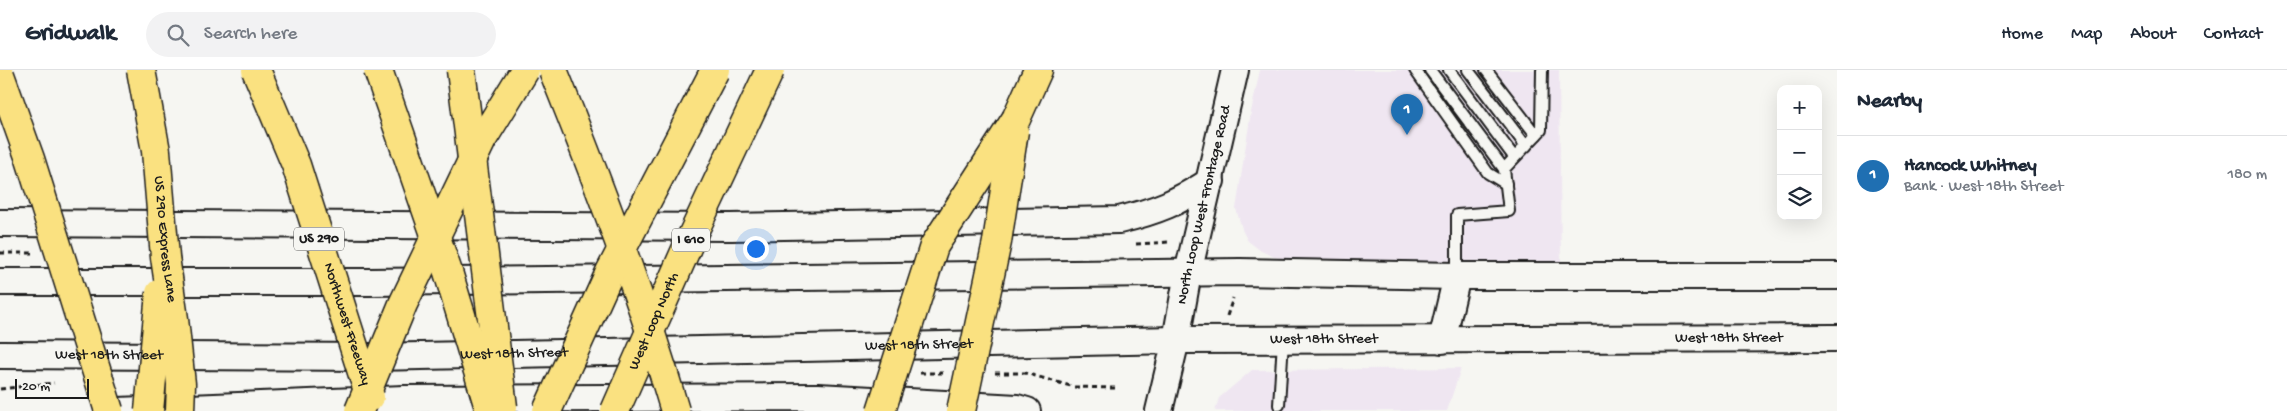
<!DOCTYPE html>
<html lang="en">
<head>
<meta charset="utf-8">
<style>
	body { margin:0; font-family:"Gochi Hand",sans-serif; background:#f2f2f3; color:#1f2937 }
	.controls { position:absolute; right:15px; top:15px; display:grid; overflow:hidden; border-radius:10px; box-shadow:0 5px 20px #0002 }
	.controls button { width:45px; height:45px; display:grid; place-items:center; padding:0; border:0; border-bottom:1px solid #e0e1e3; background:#fff; color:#1f2937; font:25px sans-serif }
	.scale { position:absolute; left:15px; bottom:12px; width:74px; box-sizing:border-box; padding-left:5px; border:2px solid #1c1c1c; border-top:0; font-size:14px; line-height:18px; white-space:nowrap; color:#1c1c1c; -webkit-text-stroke:4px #f6f6f2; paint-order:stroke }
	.you { position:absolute; left:755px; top:178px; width:18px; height:18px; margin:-12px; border:4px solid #fff; border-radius:50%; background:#1a73e8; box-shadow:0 0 0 8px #1a73e833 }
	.badge { display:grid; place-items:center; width:32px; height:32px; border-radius:50%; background:#1f6fb2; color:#fff; font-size:16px; font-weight:700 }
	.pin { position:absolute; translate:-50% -41px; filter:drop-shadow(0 1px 2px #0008) }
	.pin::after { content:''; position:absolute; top:26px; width:18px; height:15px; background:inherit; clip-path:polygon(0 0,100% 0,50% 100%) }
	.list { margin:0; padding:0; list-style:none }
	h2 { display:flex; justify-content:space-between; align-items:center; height:65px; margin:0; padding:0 20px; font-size:21px }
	h2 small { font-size:16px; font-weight:400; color:#747a83 }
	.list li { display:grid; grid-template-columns:32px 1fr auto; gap:15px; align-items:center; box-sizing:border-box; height:80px; padding:0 20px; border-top:1px solid #e0e1e3 }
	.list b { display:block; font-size:19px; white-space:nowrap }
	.list p { margin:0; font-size:16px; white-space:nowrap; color:#747a83 }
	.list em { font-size:16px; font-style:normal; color:#747a83 }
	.icon { flex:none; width:28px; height:28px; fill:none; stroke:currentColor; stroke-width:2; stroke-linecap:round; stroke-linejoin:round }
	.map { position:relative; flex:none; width:1837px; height:341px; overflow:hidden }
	header { display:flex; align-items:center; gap:30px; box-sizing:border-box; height:70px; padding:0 25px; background:#fff; border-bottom:1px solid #e0e1e3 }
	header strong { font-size:24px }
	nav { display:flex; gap:28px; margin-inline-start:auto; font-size:18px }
	.search { width:350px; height:45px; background:#f2f2f3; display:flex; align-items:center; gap:12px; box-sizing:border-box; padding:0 18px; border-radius:28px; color:#747a83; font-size:19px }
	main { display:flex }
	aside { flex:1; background:#fff }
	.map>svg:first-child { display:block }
	.built { fill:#efe6f1 }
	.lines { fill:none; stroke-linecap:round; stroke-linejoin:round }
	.service-casing { stroke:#1c1c1c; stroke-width:14 }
	.secondary-casing { stroke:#1c1c1c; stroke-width:30 }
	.motorway-casing { stroke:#1c1c1c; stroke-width:31 }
	.path { stroke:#1c1c1c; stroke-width:3; stroke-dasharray:5 4; stroke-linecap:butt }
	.service { stroke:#f6f6f2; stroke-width:10 }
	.secondary { stroke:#f6f6f2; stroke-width:26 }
	.motorway { stroke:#fae180; stroke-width:28 }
	.motorway-bridge-casing { stroke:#1c1c1c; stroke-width:31; stroke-linecap:butt }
	.motorway-bridge { stroke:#fae180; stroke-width:28 }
	.labels { text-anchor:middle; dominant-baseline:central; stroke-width:4; stroke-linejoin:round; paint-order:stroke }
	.shield { fill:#f6f6f2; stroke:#5d5d5c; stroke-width:1 }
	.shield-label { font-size:14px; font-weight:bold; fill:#1c1c1c }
	.street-label { font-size:15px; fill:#1c1c1c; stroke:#f6f6f2 }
</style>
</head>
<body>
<header>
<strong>Gridwalk</strong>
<div class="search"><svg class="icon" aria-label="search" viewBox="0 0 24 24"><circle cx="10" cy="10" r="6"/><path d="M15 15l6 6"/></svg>Search here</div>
<nav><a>Home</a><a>Map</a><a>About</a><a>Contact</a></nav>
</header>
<main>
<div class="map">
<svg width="1837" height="341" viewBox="0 0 1837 341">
	<rect width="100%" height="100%" fill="#f6f6f2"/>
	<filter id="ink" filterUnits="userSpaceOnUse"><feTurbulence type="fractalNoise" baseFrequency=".02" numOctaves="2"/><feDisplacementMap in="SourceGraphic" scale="10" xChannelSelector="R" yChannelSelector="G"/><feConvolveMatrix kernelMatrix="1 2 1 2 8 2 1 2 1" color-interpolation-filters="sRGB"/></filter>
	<g filter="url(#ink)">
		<g class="built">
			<path d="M1260,0h299l2,194 -248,-1 -39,-6 -13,-6 -13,-10 -5,-9 -7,-23 15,-97z"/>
			<path d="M1461,298l-14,43h-232l4,-13 33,-28z"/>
		</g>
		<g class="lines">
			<g class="service-casing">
				<g id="service">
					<path d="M1415,0l73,103 18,11"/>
					<path d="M1430,0l74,99"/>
					<path d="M1449,0l65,87"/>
					<path d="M1468,0l58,76"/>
					<path d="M1486,0l50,65"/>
					<path d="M1457,205v-60l52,-4 -5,-42 37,-39 1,-60"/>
					<path d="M1279,335l4,-64"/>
				</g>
			</g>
			<g class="secondary-casing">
				<g id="secondary">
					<path d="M0,153l731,4 388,-7c38,-9 59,-18 92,-39"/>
					<path d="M0,212h369l871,-10 217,4h380"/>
					<path d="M1442,270l15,-64"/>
					<path id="s1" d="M0,285l373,2 803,-17 661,-2"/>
					<path d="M118,341l286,-12 414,-2 199,11 10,3"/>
					<path id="s2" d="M1159,341l17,-71 12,-67 47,-203"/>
				</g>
			</g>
			<g class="motorway-casing">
				<path id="motorway" d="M1016,49l22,-49"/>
			</g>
			<g class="path">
				<path d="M1136,174l34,-2"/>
				<path d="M0,183h32"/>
				<path d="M1227,246l6,-18"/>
				<path d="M920,303h24"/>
				<path d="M995,303h30l49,14 41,1"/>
				<path d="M0,319l54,-6"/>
			</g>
			<use href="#service" class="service"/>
			<use href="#secondary" class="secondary"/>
			<use href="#motorway" class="motorway"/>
			<g class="motorway-bridge-casing">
				<g id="motorway-bridge">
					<path id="s3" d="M141,0l15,81 9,106 9,62 7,65 -1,27"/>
					<path id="s4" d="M256,0l40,95 74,232"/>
					<path d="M378,0l70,202 42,139"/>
					<path d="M461,0l42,337"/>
					<path d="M553,0c45,112 88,225 122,341"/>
					<path d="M0,5l30,84 79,252"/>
					<path d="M149,341l11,-118"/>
					<path d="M359,341l44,-107 79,-164 43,-70"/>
					<path d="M547,341l63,-139 105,-202"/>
					<path id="s5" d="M615,341l77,-175 78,-166"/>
					<path d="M881,341l53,-165 82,-127"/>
					<path d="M961,341l36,-169 17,-111"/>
				</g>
			</g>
			<use href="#motorway-bridge" class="motorway-bridge"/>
		</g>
	</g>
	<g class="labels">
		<g class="shield">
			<rect x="294" y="157.5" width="50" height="23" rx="4"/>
			<rect x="672" y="158.5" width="38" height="23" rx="4"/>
		</g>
		<g class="shield-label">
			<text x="319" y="169">US 290</text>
			<text x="691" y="170">I 610</text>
		</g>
		<g class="street-label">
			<text stroke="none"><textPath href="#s2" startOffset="211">North Loop West Frontage Road</textPath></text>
			<text stroke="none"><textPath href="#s3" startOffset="171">US 290 Express Lane</textPath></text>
			<text stroke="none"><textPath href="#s5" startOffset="98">West Loop North</textPath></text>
			<text stroke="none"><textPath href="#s4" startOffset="270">Northwest Freeway</textPath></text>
			<text stroke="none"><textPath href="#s1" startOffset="1729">West 18th Street</textPath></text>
			<text stroke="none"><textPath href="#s1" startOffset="1324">West 18th Street</textPath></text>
			<text stroke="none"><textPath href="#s1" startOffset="919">West 18th Street</textPath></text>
			<text stroke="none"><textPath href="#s1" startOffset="514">West 18th Street</textPath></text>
			<text stroke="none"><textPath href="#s1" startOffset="109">West 18th Street</textPath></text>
		</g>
	</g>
</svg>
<div class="controls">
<button>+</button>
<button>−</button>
<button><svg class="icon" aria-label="layers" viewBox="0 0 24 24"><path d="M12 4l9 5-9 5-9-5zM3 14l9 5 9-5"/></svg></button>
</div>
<div class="scale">20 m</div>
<div class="you"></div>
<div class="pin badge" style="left:1407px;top:65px">1</div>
</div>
<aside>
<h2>Nearby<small></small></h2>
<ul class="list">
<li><span class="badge">1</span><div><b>Hancock Whitney</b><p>Bank · West 18th Street</p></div><em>180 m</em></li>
</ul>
</aside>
</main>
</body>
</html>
